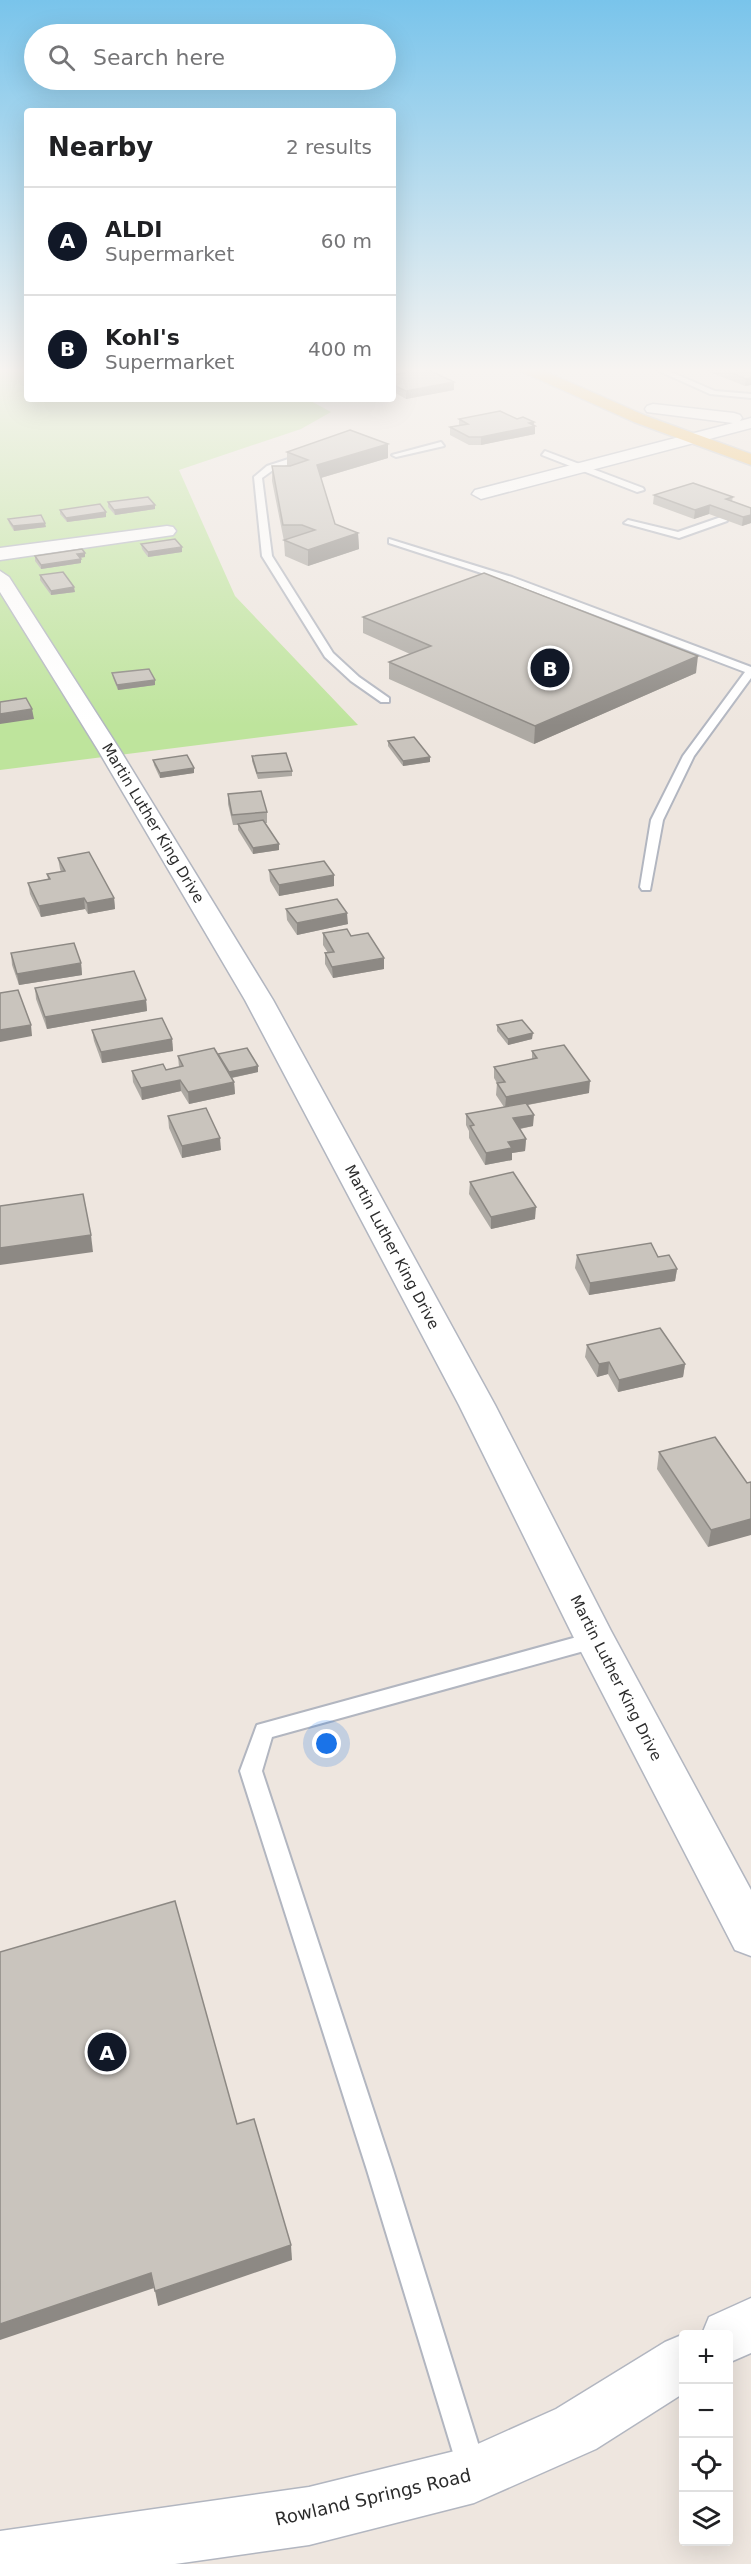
<!DOCTYPE html>
<html lang="en">
<head>
<meta charset="utf-8">
<style>
	body { margin:0; font-family:"DejaVu Sans",sans-serif; background:#f6f6f6; color:#202124 }
	.controls { position:absolute; right:18px; bottom:18px; display:grid; overflow:hidden; border-radius:6px; box-shadow:0 6px 24px #0002 }
	.controls button { width:54px; height:54px; display:grid; place-items:center; padding:0; border:0; border-bottom:2px solid #e0e0e0; background:#fff; color:#202124; font:30px sans-serif }
	.you { position:absolute; left:327px; top:1744px; width:21px; height:21px; margin:-15px; border:4px solid #fff; border-radius:50%; background:#1a73e8; box-shadow:0 0 0 9px #1a73e833 }
	.badge { display:grid; place-items:center; width:39px; height:39px; border-radius:50%; background:#111827; color:#fff; font-size:20px; font-weight:700 }
	.pin { position:absolute; translate:-50% -50%; border:3px solid #fff; box-shadow:0 2px 6px #0006 }
	.list { margin:0; padding:0; list-style:none }
	h2 { display:flex; justify-content:space-between; align-items:center; height:78px; margin:0; padding:0 24px; font-size:26px }
	h2 small { font-size:20px; font-weight:400; color:#757577 }
	.list li { display:grid; grid-template-columns:39px 1fr auto; gap:18px; align-items:center; box-sizing:border-box; height:108px; padding:0 24px; border-top:2px solid #e0e0e0 }
	.list b { display:block; font-size:22px; white-space:nowrap }
	.list p { margin:0; font-size:20px; white-space:nowrap; color:#757577 }
	.list em { font-size:20px; font-style:normal; color:#757577 }
	.icon { flex:none; width:33px; height:33px; fill:none; stroke:currentColor; stroke-width:2; stroke-linecap:round; stroke-linejoin:round }
	.map { position:relative; flex:none; width:751px; height:2564px; overflow:hidden }
	.search { position:absolute; background:#fff; box-shadow:0 6px 24px #0002; left:24px; top:24px; width:372px; height:66px; display:flex; align-items:center; gap:15px; box-sizing:border-box; padding:0 21px; border-radius:33px; color:#757577; font-size:22px }
	.panel { position:absolute; background:#fff; box-shadow:0 6px 24px #0002; left:24px; top:108px; width:372px; height:294px; border-radius:6px }
	.map>svg:first-child { display:block }
	.green { fill:#bee49c }
	.lines { fill:none; stroke-linecap:round; stroke-linejoin:round }
	.service-casing { stroke:#b2b6c0; stroke-width:4 }
	.minor-casing { stroke:#b2b6c0; stroke-width:3 }
	.tertiary-casing { stroke:#b2b6c0; stroke-width:3 }
	.primary-casing { stroke:#c8c8c8; stroke-width:3 }
	.service { fill:#fff; fill-rule:evenodd }
	.minor { fill:#fff; fill-rule:evenodd }
	.tertiary { fill:#fff; fill-rule:evenodd }
	.primary { fill:#f0bd61; fill-rule:evenodd }
	.wall { fill:#ada9a3 }
	.shaded-wall { fill:#8d8984 }
	.building { fill:#c9c4bd; stroke:#8d8984; stroke-width:1.5 }
	.labels { text-anchor:middle; dominant-baseline:central; stroke-width:5; stroke-linejoin:round; paint-order:stroke }
	.street-label { font-size:15px; fill:#2c2c2c; stroke:#fff }
	.near-street-label { font-size:18px; fill:#2c2c2c; stroke:#fff }
</style>
</head>
<body>
<div class="map">
<svg width="751" height="2564" viewBox="0 0 751 2564">
	<rect width="100%" height="100%" fill="#eee6df"/>
	<path class="green" d="M0,367h27v32h280l24,13 -30,17 -122,41 56,126 123,129 -358,45z"/>
	<g class="lines">
		<g class="service-casing">
			<g id="service">
				<path d="M650,367h9l56,24 36,3v4l-41,-4z"/>
				<path d="M441,442l3,4 -48,11 -4,-2z"/>
				<path d="M545,451l98,37 1,2 -7,2 -95,-37z"/>
				<path d="M307,453l3,4 -37,13 -11,8 10,78 61,97 26,24 30,21v4h-8l-30,-21 -26,-24 -63,-101 -8,-79 13,-11z"/>
				<path d="M724,516l4,3 -1,2 -48,17 -55,-15 4,-3 50,12z"/>
				<path d="M389,539l123,38 239,90v11l-57,78 -31,64 -13,70h-8l-2,-3 11,-67 32,-64 62,-84 -239,-91 -117,-38z"/>
				<path d="M595,1632l7,2 3,6 -3,6 -330,91 -10,34 131,399 93,299 -4,10 -10,4 -10,-4 -4,-10 -91,-299 -127,-399 17,-46z"/>
			</g>
		</g>
		<g class="minor-casing">
			<g id="minor">
				<path d="M653,404l81,9 6,2 2,3 -2,3 11,-3v10l-270,71 -9,-5 3,-4 258,-67 -86,-11 -2,-3 2,-3z"/>
				<path d="M167,526l6,1 3,4 -3,4 -173,25v-12z"/>
				<path d="M0,571l9,6 111,173 153,250 222,405 116,226 140,259v66l-16,-6 -160,-310 -116,-235 -214,-405 -147,-250 -98,-158z"/>
			</g>
		</g>
		<g class="tertiary-casing">
			<g id="tertiary">
				<path d="M751,2298v55l-23,10v-29h-26l7,-17z"/>
				<path d="M684,2334v59l-88,56 -122,54 -165,42 -134,19h-175v-33l309,-44 162,-40 85,-38 109,-67z"/>
			</g>
		</g>
		<g class="primary-casing">
			<path id="primary" d="M516,367h19l111,49 105,38v11l-117,-43 -116,-52z"/>
		</g>
		<use href="#service" class="service"/>
		<use href="#minor" class="minor"/>
		<use href="#tertiary" class="tertiary"/>
		<use href="#primary" class="primary"/>
	</g>
	<g class="wall">
		<path d="M708,367h43v18l-6,1 -38,-15z"/>
		<path d="M404,369l50,21 -48,9 -12,-7 -1,-17 11,-2z"/>
		<path d="M459,419h58l17,3 1,12 -54,11h-12l-19,-10v-8l9,-2z"/>
		<path d="M287,452l101,6 -67,20 14,46 23,9 1,16 -51,17 -23,-10 -1,-15 -12,-60v-15h15z"/>
		<path d="M654,495l79,2 -1,4 19,7v15l-9,3 -33,-12 -15,5 -41,-15z"/>
		<path d="M108,502l47,3v4l-40,6 -7,-8z"/>
		<path d="M60,510l46,2v5l-39,5 -7,-8z"/>
		<path d="M8,519l38,8 -32,4 -5,-8z"/>
		<path d="M141,544l41,8 -34,5 -6,-8z"/>
		<path d="M35,556l50,1 -5,1 1,5 -40,6 -6,-8z"/>
		<path d="M40,575l35,17 -24,3 -11,-15z"/>
		<path d="M363,617l333,56 -162,71 -145,-65v-17l21,-8 -47,-21z"/>
		<path d="M112,673l43,7v5l-37,5 -5,-12z"/>
		<path d="M388,741l42,21 -27,4 -15,-20z"/>
		<path d="M252,756l40,15v5l-34,3 -6,-18z"/>
		<path d="M153,760l41,8v5l-34,5 -6,-13z"/>
		<path d="M228,794l39,18v11h-2l14,21v6l-26,4 -15,-24v-5h-5l-5,-21z"/>
		<path d="M58,858l56,40 1,11 -27,5 -3,-5 -44,8 -11,-23 -2,-11 20,-4 -1,-5 14,-2 -1,-3z"/>
		<path d="M269,870l65,16 -55,10 -9,-15z"/>
		<path d="M286,909l62,15 -51,11 -10,-15z"/>
		<path d="M323,933l28,3 33,33 -51,9 -8,-14v-11h3l-5,-8z"/>
		<path d="M11,953l70,10 1,12 -63,10 -7,-20z"/>
		<path d="M35,988l111,12 1,11 -100,18 -11,-30z"/>
		<path d="M497,1025l35,14 -24,6 -11,-14z"/>
		<path d="M92,1030l80,9 1,12 -71,12 -8,-22z"/>
		<path d="M532,1051l57,42 -61,12 5,21 -13,3 6,10 -1,12 -13,2v7l-27,5 -16,-27v-7l-3,-6v-11l38,-7 -8,-12 1,-12 -3,-5v-11l38,-8z"/>
		<path d="M218,1055l40,17 -26,6 2,4 1,12 -46,10 -8,-13 -39,9 -9,-18 -1,-11 34,-1 13,-3 -1,-11z"/>
		<path d="M168,1116l53,34 -39,8 -13,-30z"/>
		<path d="M470,1182l65,37 -44,10 -22,-35z"/>
		<path d="M577,1255l81,2 19,12 -2,12 -86,14 -14,-27z"/>
		<path d="M587,1345l98,19 -2,13 -65,15 -10,-18 -11,3 -12,-20z"/>
		<path d="M659,1452l88,31 -39,64 -51,-78z"/>
	</g>
	<g class="shaded-wall">
		<path d="M751,378v7l-6,1 1,-7z"/>
		<path d="M454,382v8l-48,9v-8z"/>
		<path d="M534,422l-1,5 2,-1v8l-54,11v-8z"/>
		<path d="M388,444v14l-71,21v-14z"/>
		<path d="M155,505v4l-40,6 -1,-5z"/>
		<path d="M710,505l-1,9 -15,5 1,-9z"/>
		<path d="M106,512v5l-39,5 -1,-4z"/>
		<path d="M751,515v8l-9,3 1,-9z"/>
		<path d="M45,523l1,4 -32,4 -1,-5z"/>
		<path d="M358,533l1,16 -51,17v-16z"/>
		<path d="M182,547v5l-34,5v-5z"/>
		<path d="M85,553v4l-8,1v-4z"/>
		<path d="M81,559v4l-40,6v-4z"/>
		<path d="M74,587l1,5 -24,3v-4z"/>
		<path d="M698,656l-2,17 -162,71 1,-18z"/>
		<path d="M155,680v5l-37,5 -1,-5z"/>
		<path d="M32,709l2,10 -34,5v-10z"/>
		<path d="M430,757v5l-27,4v-5z"/>
		<path d="M194,768v5l-34,5v-5z"/>
		<path d="M279,844v6l-26,4v-6z"/>
		<path d="M334,875v11l-55,10v-11z"/>
		<path d="M84,898l1,11 -44,8 -2,-11z"/>
		<path d="M114,898l1,11 -27,5 -1,-11z"/>
		<path d="M347,913l1,11 -51,11v-12z"/>
		<path d="M384,958v11l-51,9 -1,-11z"/>
		<path d="M81,963l1,12 -63,10 -2,-11z"/>
		<path d="M146,1000l1,11 -100,18 -2,-12z"/>
		<path d="M31,1025l1,11 -32,6v-12z"/>
		<path d="M533,1033l-1,6 -24,6v-6z"/>
		<path d="M172,1039l1,12 -71,12 -1,-11z"/>
		<path d="M258,1066v6l-28,6 -1,-6z"/>
		<path d="M180,1080l1,11 -39,9 -1,-12z"/>
		<path d="M590,1081l-1,12 -84,16 1,-12z"/>
		<path d="M234,1082l1,12 -46,10 -1,-12z"/>
		<path d="M534,1115l-1,11 -20,4v-12z"/>
		<path d="M220,1138l1,12 -39,8v-12z"/>
		<path d="M526,1139l-1,12 -13,2v7l-27,5 1,-12 22,-11z"/>
		<path d="M536,1207l-1,12 -44,10v-12z"/>
		<path d="M91,1235l2,17 -93,13v-17z"/>
		<path d="M677,1269l-2,12 -86,14 1,-12z"/>
		<path d="M609,1362l-1,12 -11,3 2,-13z"/>
		<path d="M685,1364l-2,13 -65,15 1,-12z"/>
		<path d="M751,1519v16l-43,12 3,-17z"/>
		<path d="M291,2245l1,15 -134,46 -3,-15z"/>
		<path d="M151,2273l3,15 -154,52v-16z"/>
	</g>
	<g class="building">
		<path d="M416,367h6l32,15 -48,9 -13,-6v-10l17,-3 -6,-3z"/>
		<path d="M717,367h34v11l-5,1z"/>
		<path d="M500,411l17,8 6,-2 11,5 -5,1 6,3 -54,11h-12l-19,-10 18,-3 -9,-5z"/>
		<path d="M350,430l38,14 -71,21 18,59 23,9 -50,17 -24,-10 31,-10 -13,-5h-19l-11,-59h18l18,-6 -21,-8z"/>
		<path d="M693,483l40,14 -7,2 25,9v7l-8,2 -33,-12 -15,5 -41,-15z"/>
		<path d="M148,497l7,8 -41,5 -6,-8z"/>
		<path d="M100,504l6,8 -40,6 -6,-8z"/>
		<path d="M41,515l4,8 -32,3 -5,-7z"/>
		<path d="M175,539l7,8 -34,5 -7,-8z"/>
		<path d="M82,549l3,4 -8,1 4,5 -40,6 -6,-9z"/>
		<path d="M63,572l11,15 -23,4 -11,-16z"/>
		<path d="M484,573l214,83 -163,70 -146,-64 42,-16 -68,-29z"/>
		<path d="M149,669l6,11 -38,5 -5,-12z"/>
		<path d="M26,698l6,11 -32,5v-12z"/>
		<path d="M414,737l16,20 -27,4 -15,-20z"/>
		<path d="M286,753l6,18 -35,2 -5,-17z"/>
		<path d="M187,755l7,13 -34,5 -7,-13z"/>
		<path d="M261,791l6,21 -35,3 -4,-21z"/>
		<path d="M263,820l16,24 -26,4 -15,-24z"/>
		<path d="M89,852l25,46 -27,5 -3,-5 -45,8 -11,-23 22,-4 -3,-5 18,-3 -7,-13z"/>
		<path d="M324,861l10,14 -55,10 -10,-15z"/>
		<path d="M337,899l10,14 -50,10 -11,-14z"/>
		<path d="M347,929l4,7 17,-3 16,25 -52,9 -7,-14 9,-1 -11,-19z"/>
		<path d="M74,943l7,20 -64,11 -6,-21z"/>
		<path d="M134,971l12,29 -101,17 -10,-29z"/>
		<path d="M18,990l13,35 -31,5v-37z"/>
		<path d="M162,1018l10,21 -71,13 -9,-22z"/>
		<path d="M522,1020l11,13 -25,6 -11,-14z"/>
		<path d="M564,1045l26,36 -84,16 -9,-14 8,-1 -11,-15 43,-9 -5,-7z"/>
		<path d="M214,1048l20,34 -46,10 -8,-12 -39,8 -9,-17 31,-7 3,6 17,-4 -5,-10z"/>
		<path d="M247,1048l11,18 -29,6 -11,-18z"/>
		<path d="M526,1103l8,12 -21,3 13,21 -18,3 4,6 -26,5 -16,-27 4,-1 -8,-11z"/>
		<path d="M206,1108l14,30 -38,8 -14,-30z"/>
		<path d="M513,1172l23,35 -45,10 -21,-35z"/>
		<path d="M83,1194l8,41 -91,13v-42z"/>
		<path d="M651,1243l7,14 11,-2 8,14 -87,14 -13,-28z"/>
		<path d="M660,1328l25,36 -66,16 -10,-18 -10,2 -12,-19z"/>
		<path d="M715,1437l32,46 4,-1v37l-40,11 -52,-78z"/>
		<path d="M175,1901l62,223 17,-5 37,126 -136,46 -4,-18 -151,51v-372z"/>
	</g>
	<linearGradient id="sky" x2="0" y2="1"><stop stop-color="#79c4eb"/><stop offset="0.51" stop-color="#f7f4f1"/><stop offset="1" stop-color="#f7f4f1" stop-opacity="0"/></linearGradient>
	<rect width="751" height="726" fill="url(#sky)"/>
	<g class="labels">
		<g class="street-label">
			<text transform="translate(153 823) rotate(59)">Martin Luther King Drive</text>
			<text transform="translate(392 1247) rotate(62)">Martin Luther King Drive</text>
			<text transform="translate(616 1678) rotate(63)">Martin Luther King Drive</text>
		</g>
		<g class="near-street-label">
			<text transform="translate(373 2497) rotate(-13)">Rowland Springs Road</text>
		</g>
	</g>
</svg>
<div class="controls">
<button>+</button>
<button>−</button>
<button><svg class="icon" aria-label="locate" viewBox="0 0 24 24"><circle cx="12" cy="12" r="6"/><path d="M12 2v4M12 18v4M2 12h4M18 12h4"/></svg></button>
<button><svg class="icon" aria-label="layers" viewBox="0 0 24 24"><path d="M12 4l9 5-9 5-9-5zM3 14l9 5 9-5"/></svg></button>
</div>
<div class="you"></div>
<div class="pin badge" style="left:107px;top:2052px">A</div>
<div class="pin badge" style="left:550px;top:668px">B</div>
<div class="search"><svg class="icon" aria-label="search" viewBox="0 0 24 24"><circle cx="10" cy="10" r="6"/><path d="M15 15l6 6"/></svg>Search here</div>
<section class="panel">
<h2>Nearby<small>2 results</small></h2>
<ul class="list">
<li><span class="badge">A</span><div><b>ALDI</b><p>Supermarket</p></div><em>60 m</em></li>
<li><span class="badge">B</span><div><b>Kohl's</b><p>Supermarket</p></div><em>400 m</em></li>
</ul>
</section>
</div>
</body>
</html>
